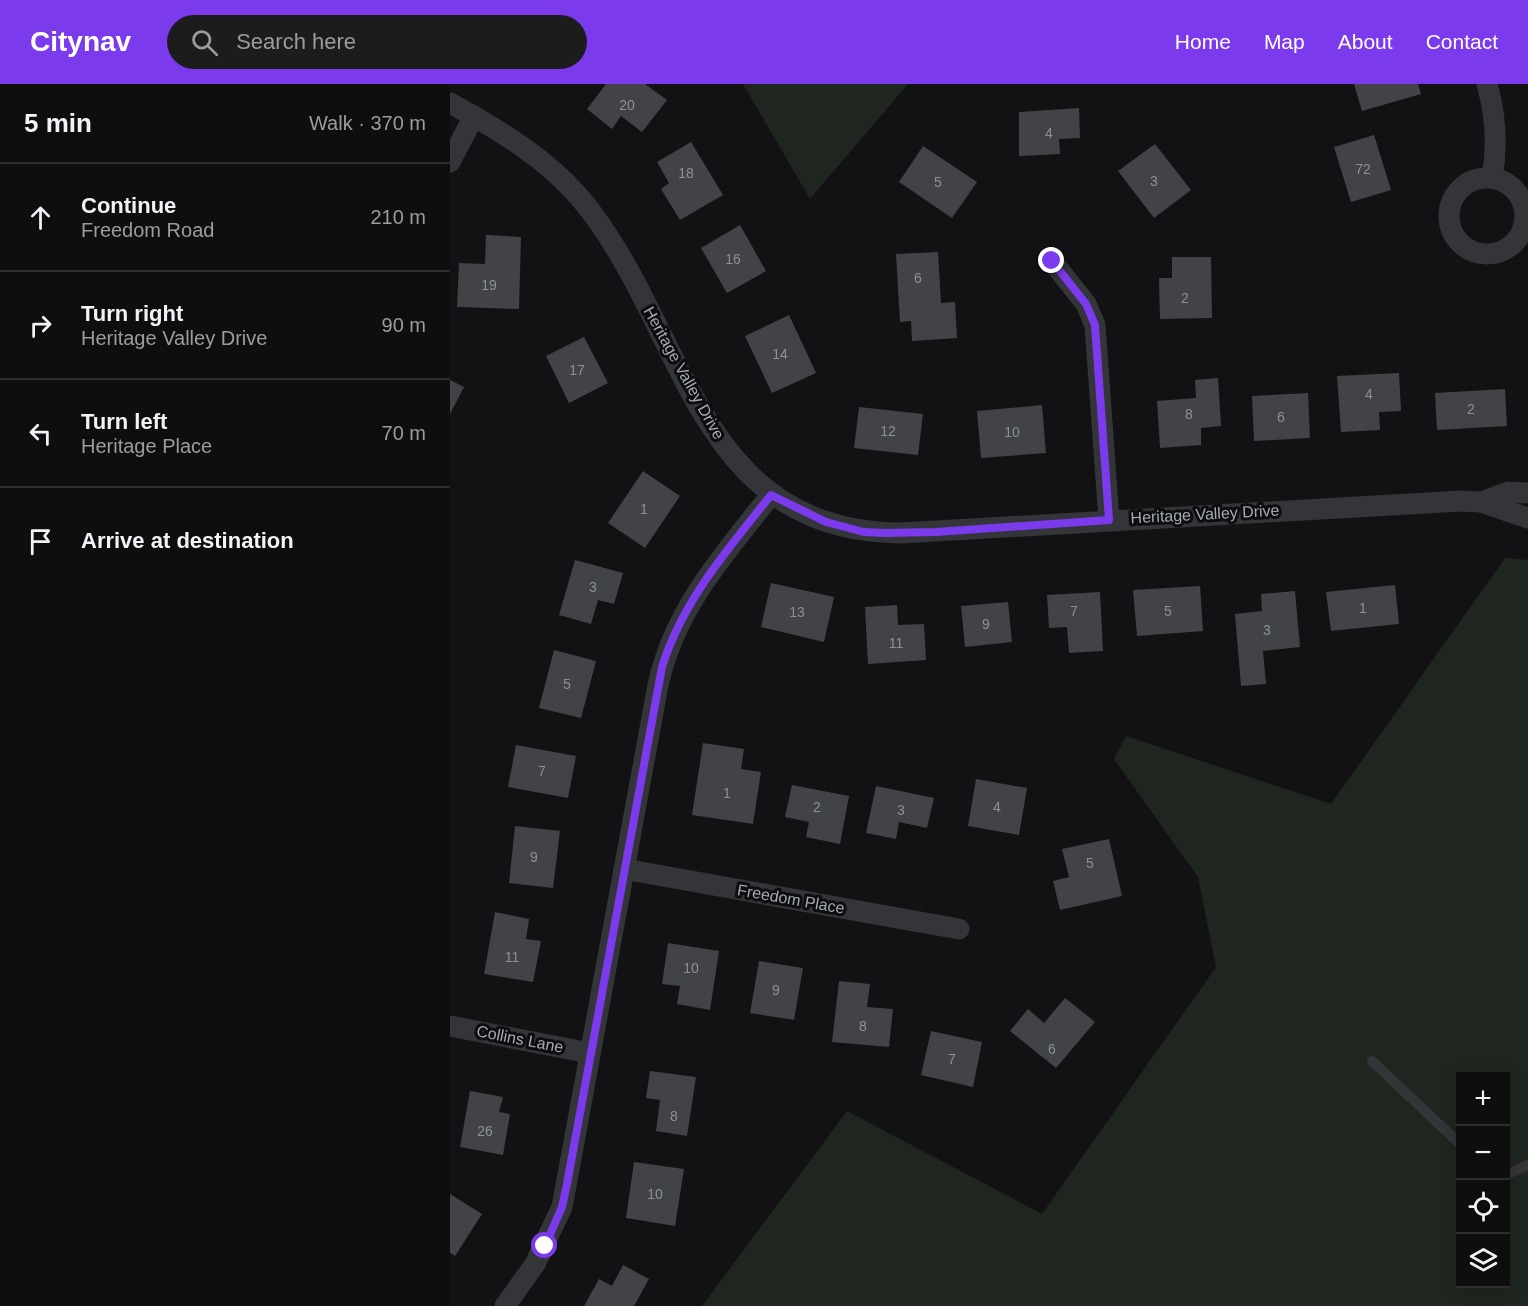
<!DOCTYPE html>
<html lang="en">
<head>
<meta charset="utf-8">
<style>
	body { margin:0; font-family:Helvetica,sans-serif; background:#1c1c1d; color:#f1f3f6 }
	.controls { position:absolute; right:18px; bottom:18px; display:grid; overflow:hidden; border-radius:0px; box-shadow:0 3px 15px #0003 }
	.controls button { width:54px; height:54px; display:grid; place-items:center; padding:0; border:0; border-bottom:2px solid #2e2e2f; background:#0e0e0f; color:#f1f3f6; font:30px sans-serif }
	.stop { position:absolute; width:18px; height:18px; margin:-14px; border:4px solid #7c3aed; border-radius:50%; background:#fff }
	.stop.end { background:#7c3aed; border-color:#fff; box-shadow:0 2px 6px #0008 }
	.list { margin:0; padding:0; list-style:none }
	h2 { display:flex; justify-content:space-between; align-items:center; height:78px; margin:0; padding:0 24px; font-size:26px }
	h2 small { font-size:20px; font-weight:400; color:#9b9c9e }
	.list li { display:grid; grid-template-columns:39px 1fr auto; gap:18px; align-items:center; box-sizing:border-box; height:108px; padding:0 24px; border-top:2px solid #2e2e2f }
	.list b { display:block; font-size:22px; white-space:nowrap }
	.list p { margin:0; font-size:20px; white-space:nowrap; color:#9b9c9e }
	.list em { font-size:20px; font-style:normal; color:#9b9c9e }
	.icon { flex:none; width:33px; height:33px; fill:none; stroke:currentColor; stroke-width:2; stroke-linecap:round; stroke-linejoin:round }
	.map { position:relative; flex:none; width:1078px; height:1222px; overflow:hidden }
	header { display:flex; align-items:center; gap:36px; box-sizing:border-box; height:84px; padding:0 30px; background:#7c3aed; color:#fff }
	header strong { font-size:28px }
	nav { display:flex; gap:33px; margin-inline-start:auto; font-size:21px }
	.search { width:420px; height:54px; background:#1c1c1d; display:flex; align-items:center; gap:15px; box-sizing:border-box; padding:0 21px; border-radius:33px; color:#9b9c9e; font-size:22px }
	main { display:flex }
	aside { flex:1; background:#0e0e0f }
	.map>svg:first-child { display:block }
	.green { fill:#1f261f; fill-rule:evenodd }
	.building { fill:#414347 }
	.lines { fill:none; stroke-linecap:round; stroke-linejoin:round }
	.service { stroke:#343538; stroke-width:10 }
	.minor { stroke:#343538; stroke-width:21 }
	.route { stroke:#7c3aed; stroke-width:8 }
	.labels { text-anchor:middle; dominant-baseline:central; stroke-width:6; stroke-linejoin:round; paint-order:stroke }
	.number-label { font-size:14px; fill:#8c9198 }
	.street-label { font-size:16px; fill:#a5abb3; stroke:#0d0d0f }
</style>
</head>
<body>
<header>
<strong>Citynav</strong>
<div class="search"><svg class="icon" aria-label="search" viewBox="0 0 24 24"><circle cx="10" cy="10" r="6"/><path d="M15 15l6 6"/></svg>Search here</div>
<nav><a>Home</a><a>Map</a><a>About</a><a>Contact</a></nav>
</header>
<main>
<aside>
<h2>5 min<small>Walk · 370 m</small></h2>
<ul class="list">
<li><svg class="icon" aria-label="ahead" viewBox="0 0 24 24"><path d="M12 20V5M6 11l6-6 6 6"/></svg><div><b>Continue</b><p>Freedom Road</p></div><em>210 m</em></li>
<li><svg class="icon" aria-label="right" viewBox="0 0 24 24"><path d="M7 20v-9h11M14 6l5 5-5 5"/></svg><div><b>Turn right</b><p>Heritage Valley Drive</p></div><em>90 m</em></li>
<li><svg class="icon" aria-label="left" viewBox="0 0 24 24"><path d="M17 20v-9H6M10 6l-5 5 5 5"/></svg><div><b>Turn left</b><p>Heritage Place</p></div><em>70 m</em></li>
<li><svg class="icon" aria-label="arrive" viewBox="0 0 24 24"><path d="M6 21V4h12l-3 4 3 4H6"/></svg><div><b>Arrive at destination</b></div></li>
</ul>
</aside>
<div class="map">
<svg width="1078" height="1222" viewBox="0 0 1078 1222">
	<rect width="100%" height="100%" fill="#121214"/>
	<g class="green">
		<path d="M293,0h165l-98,115z"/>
		<path d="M1055,474l23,2v746h-826l145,-195 195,103 174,-247 -18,-90 -84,-118 12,-23 205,68zM1010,992h46v208h-46z"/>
	</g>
	<g class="building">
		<path d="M156,0h39l22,16 -25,32 -21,-16 -9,13 -25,-20z"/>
		<path d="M904,0h64l3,10 -59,17z"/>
		<path d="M629,24l1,30 -21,1 1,15 -41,2v-44z"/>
		<path d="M924,51l17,55 -40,12 -17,-55z"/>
		<path d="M241,58l32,53 -43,25 -19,-31 8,-6 -12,-21z"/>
		<path d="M705,60l36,46 -37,28 -36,-47z"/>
		<path d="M473,62l54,36 -25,36 -53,-36z"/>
		<path d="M290,141l26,46 -39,22 -26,-45z"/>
		<path d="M36,151l35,2 -2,72 -62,-2 2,-44 26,1z"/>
		<path d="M488,168l3,51 14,-1 2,36 -45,3 -1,-20 -11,1 -4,-68z"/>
		<path d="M722,173h39l1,61 -52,1 -1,-41h13z"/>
		<path d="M339,231l27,58 -44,20 -27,-57z"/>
		<path d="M134,253l24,46 -39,20 -23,-47z"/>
		<path d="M949,289l2,38 -22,1 1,18 -39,2 -4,-56z"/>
		<path d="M768,294l3,48 -20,2v17l-41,3 -3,-47 39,-3 -1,-18z"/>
		<path d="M0,296l14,7 -14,27z"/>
		<path d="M1055,305l2,37 -70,4 -2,-37z"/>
		<path d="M858,309l2,45 -56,3 -2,-45z"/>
		<path d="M592,321l4,48 -65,5 -4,-47z"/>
		<path d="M409,323l64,7 -5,41 -64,-7z"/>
		<path d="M193,387l37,25 -35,52 -37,-25z"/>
		<path d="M125,476l48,13 -9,31 -16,-4 -7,24 -32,-9z"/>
		<path d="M321,499l63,14 -10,45 -63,-15z"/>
		<path d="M945,501l4,39 -68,7 -5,-39z"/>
		<path d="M750,502l3,45 -66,5 -4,-46z"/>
		<path d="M845,507l5,56 -37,4 3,33 -25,2 -6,-72 27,-3 -1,-17z"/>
		<path d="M650,508l3,59 -34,2 -2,-26 -18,1 -2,-33z"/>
		<path d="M558,518l4,40 -47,5 -4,-41z"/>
		<path d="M447,521l1,20 26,-1 2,36 -58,4 -3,-57z"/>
		<path d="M104,566l42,11 -15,57 -42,-10z"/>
		<path d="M253,659l41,6 -3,20 20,3 -8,52 -61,-9z"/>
		<path d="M66,661l60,11 -8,42 -60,-11z"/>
		<path d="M526,695l51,9 -8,47 -51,-9z"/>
		<path d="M342,701l57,11 -9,48 -34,-7 3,-15 -24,-5z"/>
		<path d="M426,702l58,12 -7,30 -28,-6 -3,17 -30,-6z"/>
		<path d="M65,742l45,5 -7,57 -44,-5z"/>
		<path d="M659,755l13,57 -62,14 -7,-29 16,-4 -7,-28z"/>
		<path d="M45,828l34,7 -3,20 15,2 -8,41 -49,-8z"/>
		<path d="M218,859l51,8 -9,59 -33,-6 3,-18 -18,-2z"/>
		<path d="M309,877l44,7 -9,52 -44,-7z"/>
		<path d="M389,897l31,3 -3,23 26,2 -4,38 -57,-5z"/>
		<path d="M615,914l30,24 -39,46 -46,-37 18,-22 16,14z"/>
		<path d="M481,947l51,11 -9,45 -52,-12z"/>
		<path d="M200,987l46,6 -9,59 -31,-5 4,-31 -14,-2z"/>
		<path d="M20,1007l33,6 -4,15 11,2 -7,41 -43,-8z"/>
		<path d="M184,1078l50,7 -9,57 -49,-8z"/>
		<path d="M0,1110l32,20 -27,42 -5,-3z"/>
		<path d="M173,1181l26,14 -15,27h-50l15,-27 13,7z"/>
	</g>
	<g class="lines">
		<g class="service">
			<path d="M922,977l88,83"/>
			<path d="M1056,1091l22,-10"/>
		</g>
		<g class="minor">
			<path d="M1037,0c9,32 11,61 5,94"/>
			<path d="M0,19c55,30 108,62 145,114 94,129 107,314 306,316l560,-32 20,1 47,16"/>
			<path d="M0,78l24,-46"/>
			<circle cx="1037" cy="132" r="38"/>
			<path d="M602,177l34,43 9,21 14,195"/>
			<path d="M1031,418l27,-10 20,1"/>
			<path d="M174,785l335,60"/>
			<path d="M0,942l140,27"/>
			<path d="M55,1222l30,-42 27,-57 96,-522c16,-75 66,-131 113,-190"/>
		</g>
	</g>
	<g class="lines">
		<path class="route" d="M95,1162l17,-39 5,-23 95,-517c21,-67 66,-118 109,-172l55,27 38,10 20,1 52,-1 173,-12 -14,-195 -9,-21 -34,-43"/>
	</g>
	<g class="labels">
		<g class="number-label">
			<text x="177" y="21">20</text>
			<text x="599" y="49">4</text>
			<text x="913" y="85">72</text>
			<text x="236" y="89">18</text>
			<text x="704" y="97">3</text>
			<text x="488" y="98">5</text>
			<text x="283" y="175">16</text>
			<text x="468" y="194">6</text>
			<text x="39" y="201">19</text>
			<text x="735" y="214">2</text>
			<text x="330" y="270">14</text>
			<text x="127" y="286">17</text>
			<text x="919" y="310">4</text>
			<text x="1021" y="325">2</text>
			<text x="739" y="330">8</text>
			<text x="831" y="333">6</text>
			<text x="438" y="347">12</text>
			<text x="562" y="348">10</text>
			<text x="194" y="425">1</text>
			<text x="143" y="503">3</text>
			<text x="913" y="524">1</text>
			<text x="624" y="527">7</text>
			<text x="718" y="527">5</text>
			<text x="347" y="528">13</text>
			<text x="536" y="540">9</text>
			<text x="817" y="546">3</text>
			<text x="446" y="559">11</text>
			<text x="117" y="600">5</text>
			<text x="92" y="687">7</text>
			<text x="277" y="709">1</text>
			<text x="367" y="723">2</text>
			<text x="547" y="723">4</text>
			<text x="451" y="726">3</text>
			<text x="84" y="773">9</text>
			<text x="640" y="779">5</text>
			<text x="62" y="873">11</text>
			<text x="241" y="884">10</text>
			<text x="326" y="906">9</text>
			<text x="413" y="942">8</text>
			<text x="602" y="965">6</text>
			<text x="502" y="975">7</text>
			<text x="224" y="1032">8</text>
			<text x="35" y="1047">26</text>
			<text x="205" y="1110">10</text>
		</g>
		<g class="street-label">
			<text transform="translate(234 289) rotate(61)">Heritage Valley Drive</text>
			<text transform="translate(755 430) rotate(-3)">Heritage Valley Drive</text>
			<text transform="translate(341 815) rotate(10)">Freedom Place</text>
			<text transform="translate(70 955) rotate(11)">Collins Lane</text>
		</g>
	</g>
</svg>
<div class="controls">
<button>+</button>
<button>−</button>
<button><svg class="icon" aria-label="locate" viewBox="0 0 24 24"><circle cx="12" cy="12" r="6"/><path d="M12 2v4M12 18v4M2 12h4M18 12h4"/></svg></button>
<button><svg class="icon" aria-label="layers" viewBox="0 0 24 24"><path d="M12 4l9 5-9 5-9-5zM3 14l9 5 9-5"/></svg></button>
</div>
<div class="stop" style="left:95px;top:1162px"></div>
<div class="stop end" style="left:602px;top:177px"></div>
</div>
</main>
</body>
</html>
